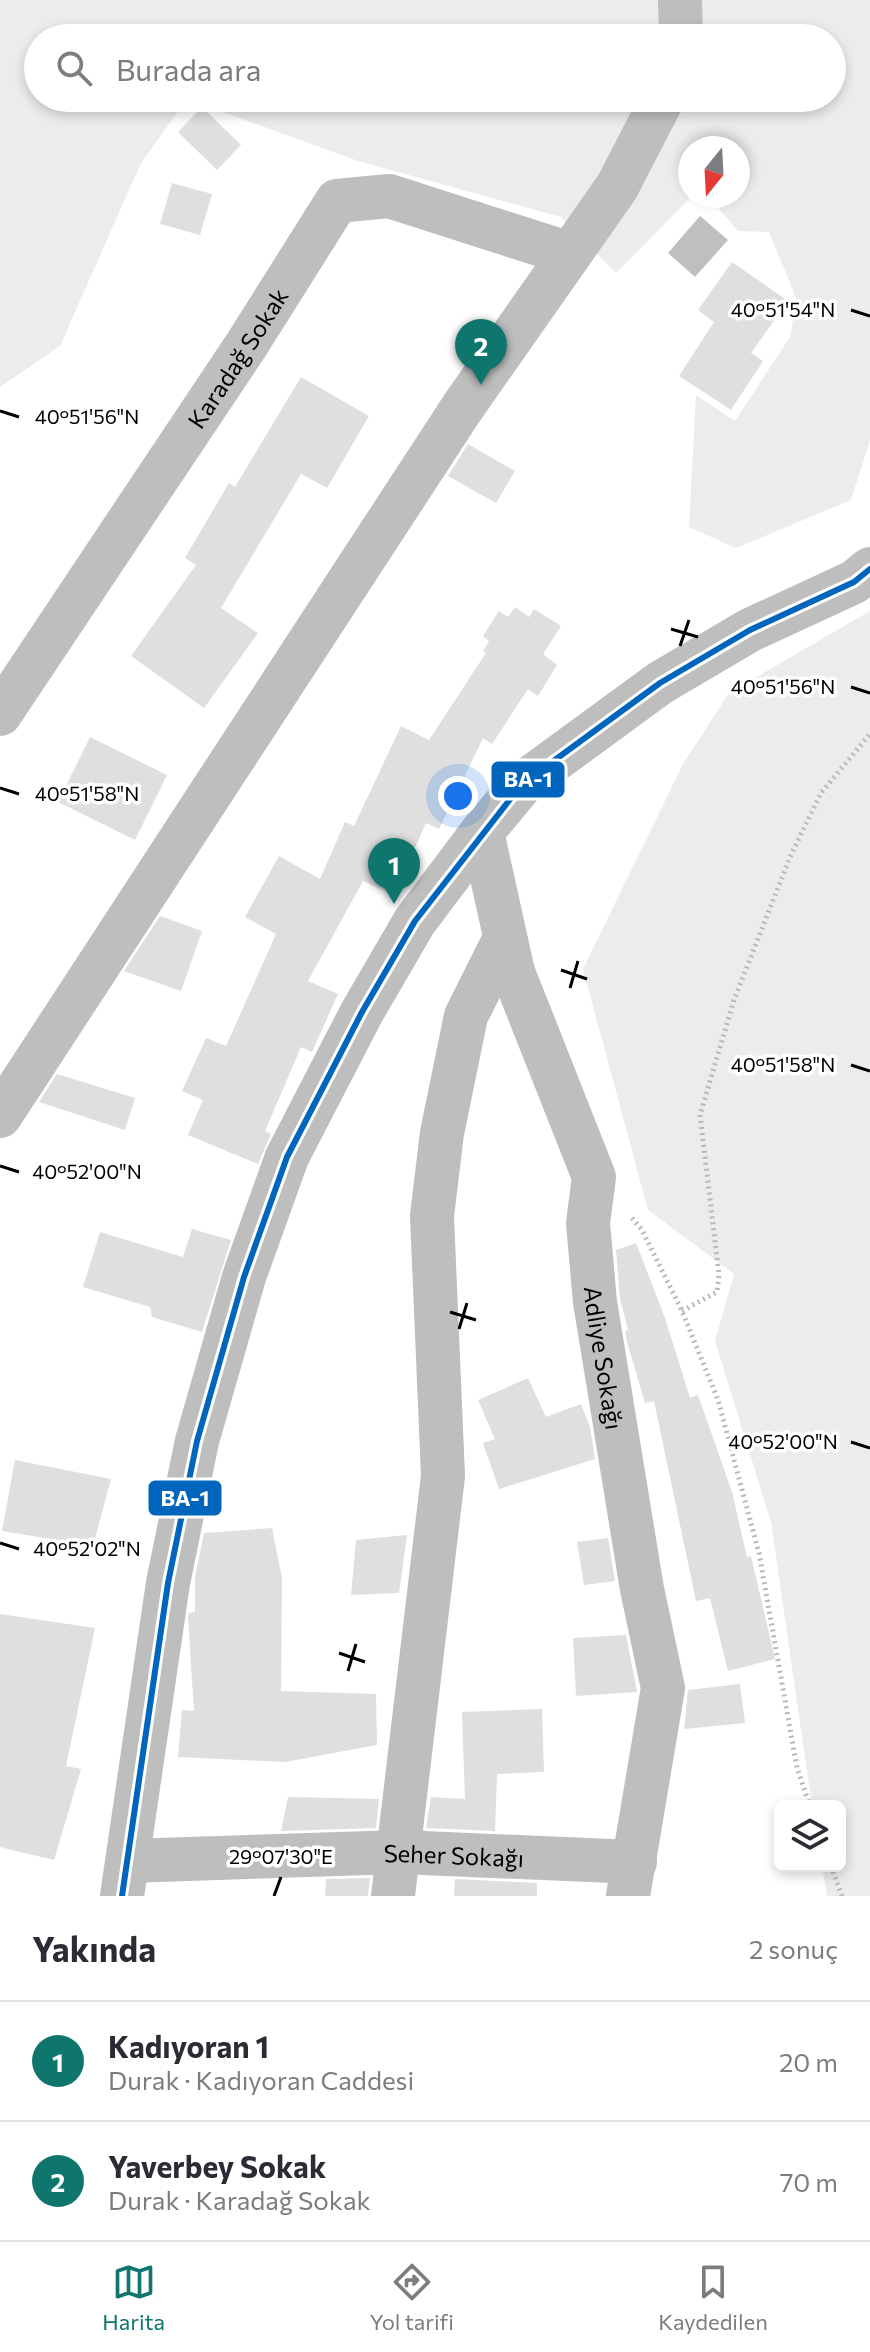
<!DOCTYPE html>
<html lang="tr">
<head>
<meta charset="utf-8">
<style>
	body { margin:0; font-family:Commissioner,sans-serif; background:#f2f2f3; color:#2b2b33 }
	.controls { position:absolute; right:24px; bottom:24px; display:grid; overflow:hidden; border-radius:12px; box-shadow:0 4px 12px #0003 }
	.controls button { width:72px; height:72px; display:grid; place-items:center; padding:0; border:0; border-bottom:2px solid #e1e1e2; background:#fff; color:#2b2b33; font:40px sans-serif }
	.compass { position:absolute; left:678px; top:136px; width:72px; height:72px; border-radius:50%; background:#fff; box-shadow:0 4px 12px #0003; rotate:198deg }
	.you { position:absolute; left:458px; top:796px; width:28px; height:28px; margin:-20px; border:6px solid #fff; border-radius:50%; background:#1a73e8; box-shadow:0 0 0 12px #1a73e833 }
	.badge { display:grid; place-items:center; width:52px; height:52px; border-radius:50%; background:#0f766e; color:#fff; font-size:26px; font-weight:700 }
	.pin { position:absolute; translate:-50% -66px; filter:drop-shadow(0 2px 4px #0008) }
	.pin::after { content:''; position:absolute; top:42px; width:28px; height:24px; background:inherit; clip-path:polygon(0 0,100% 0,50% 100%) }
	.list { margin:0; padding:0; list-style:none }
	h2 { display:flex; justify-content:space-between; align-items:center; height:104px; margin:0; padding:0 32px; font-size:34px }
	h2 small { font-size:26px; font-weight:400; color:#7c7c81 }
	.list li { display:grid; grid-template-columns:52px 1fr auto; gap:24px; align-items:center; box-sizing:border-box; height:120px; padding:0 32px; border-top:2px solid #e1e1e2 }
	.list b { display:block; font-size:30px; white-space:nowrap }
	.list p { margin:0; font-size:26px; white-space:nowrap; color:#7c7c81 }
	.list em { font-size:26px; font-style:normal; color:#7c7c81 }
	.icon { flex:none; width:44px; height:44px; fill:none; stroke:currentColor; stroke-width:2; stroke-linecap:round; stroke-linejoin:round }
	.map { position:relative; flex:none; width:870px; height:1896px; overflow:hidden }
	.search { position:absolute; background:#fff; box-shadow:0 4px 12px #0003; left:24px; right:24px; top:24px; height:88px; display:flex; align-items:center; gap:20px; box-sizing:border-box; padding:0 28px; border-radius:44px; color:#7c7c81; font-size:30px }
	.sheet { height:344px; background:#fff }
	nav { display:flex; justify-content:space-around; align-items:center; box-sizing:border-box; height:112px; border-top:2px solid #e1e1e2; background:#fff; font-size:22px; color:#7c7c81 }
	nav a { display:grid; justify-items:center; gap:4px }
	nav .on { color:#0f766e }
	.map>svg:first-child { display:block }
	.green { fill:#ececec; fill-rule:evenodd }
	.water { fill:#bfbfbf }
	.building { fill:#dfdfdf }
	.lines { fill:none; stroke-linecap:round; stroke-linejoin:round }
	.path { stroke:#b9b9b9; stroke-width:5; stroke-dasharray:2 4; stroke-linecap:butt }
	.minor { stroke:#bebebe; stroke-width:44 }
	.bus-1-casing { stroke:#fff; stroke-width:12 }
	.bus-1 { stroke:#0065bd; stroke-width:6 }
	.ticks { fill:none; stroke:#000; stroke-width:3 }
	.labels { text-anchor:middle; dominant-baseline:central; stroke-width:7; stroke-linejoin:round; paint-order:stroke }
	.street-label { font-size:24px; fill:#000; stroke:#fff }
	.ticks-label { font-size:20px; text-anchor:middle; fill:#000; stroke:#fff; stroke-width:7; stroke-linejoin:round; paint-order:stroke }
	.line-badge { stroke:#fff; stroke-width:3 }
	.badge-label { font-size:22px; text-anchor:middle; font-weight:bold; fill:#fff }
</style>
</head>
<body>
<div class="map">
<svg width="870" height="1896" viewBox="0 0 870 1896">
	<rect width="100%" height="100%" fill="#fff"/>
	<g class="green">
		<path d="M0,0h870v440l-19,60 -115,48 -47,-21 7,-132 39,26 55,-84 7,-37 -28,-68 -31,-1 -30,-35h30v-48h-48v48h2l-76,77 -55,-56 -203,-56 -171,-62 -46,64 -81,183 -60,41zM38,38h794v60h-794z"/>
		<path d="M870,611v1285h-43l-5,-30h18v-60h-28l-41,-284 -56,-181 19,-67 -86,-64 -65,-241 100,-205 46,-71z"/>
	</g>
	<path class="water" d="M700,216l28,24 -33,37 -27,-24z"/>
	<g class="building">
		<path d="M202,107l39,38 -24,25 -39,-38z"/>
		<path d="M172,183l40,11 -12,41 -40,-11z"/>
		<path d="M732,262l56,39 -37,52 12,8 -32,49 -52,-34 35,-54 -16,-12z"/>
		<path d="M301,377l68,39 -42,72 -26,-14 -80,134 37,25 -54,75 -73,-52 65,-91 -11,-7 44,-75 6,4z"/>
		<path d="M468,444l47,27 -19,32 -48,-27z"/>
		<path d="M515,607l14,10 5,-8 27,17 -18,28 14,11 -19,31 -10,-7 -36,55 -9,-6 -44,91 -13,-6 -32,72 -31,-14 -55,100 30,13 -26,58 -11,-5 -36,84 6,3 -13,30 -70,-29 15,-35 -21,-9 24,-53 20,8 50,-112 -31,-17 34,-61 41,23 25,-57 9,4 47,-100 28,14 57,-87 -3,-2 6,-10 -6,-5 16,-25 9,6z"/>
		<path d="M90,737l77,38 -32,65 -77,-38z"/>
		<path d="M160,916l42,15 -21,60 -57,-20z"/>
		<path d="M57,1074l78,24 -10,32 -86,-28z"/>
		<path d="M192,1229l39,11 -29,92 -50,-15 -2,-10 -67,-20 17,-55 83,25z"/>
		<path d="M636,1243l29,75 25,80 8,-3 34,97 15,65 4,-1 24,103 -47,12 -18,-73 -14,3 -42,-200 -9,2 -18,-61 -2,-11 3,-1 -8,-31 -4,-49z"/>
		<path d="M528,1378l18,39 35,-13 9,23 5,32 -96,30 -16,-46 12,-4 -17,-39z"/>
		<path d="M15,1460l96,19 -18,67 -91,-15z"/>
		<path d="M272,1528l10,50 -1,113 95,3 1,51 -92,17 -107,-5 4,-47 12,1 -6,-93 1,-5 6,-1v-35l9,-44z"/>
		<path d="M407,1535l-8,58 -48,2 5,-55z"/>
		<path d="M608,1538l7,43 -31,4 -7,-43z"/>
		<path d="M0,1614l95,14 -29,138 15,3 -27,91 -54,-13z"/>
		<path d="M626,1635l11,57 -61,4 -3,-58z"/>
		<path d="M740,1684l5,39 -61,6 4,-39z"/>
		<path d="M542,1709l2,63 -47,2 -2,57 -69,-3 5,-31 34,2 -3,-87z"/>
		<path d="M288,1797l91,2 -3,29 -95,3z"/>
		<path d="M370,1878l-2,18h-43l1,-17z"/>
		<path d="M455,1879l82,4v13h-83z"/>
	</g>
	<g class="lines">
		<g class="path">
			<path d="M632,1218l10,12 40,81 36,89 41,153 38,215 13,38"/>
			<path d="M682,1311l35,-19 2,-17 -19,-160 34,-115 56,-143 31,-64 49,-59"/>
			<path d="M831,1866l11,30"/>
		</g>
		<g class="minor">
			<path d="M680,0l1,38"/>
			<path id="s1" d="M0,714l247,-370 90,-143 52,-5 181,58"/>
			<path id="s2" d="M482,832l31,140 81,205 -6,46 7,79 47,287 21,99 -35,208"/>
			<path d="M0,1116l462,-708 155,-221 46,-89"/>
			<path id="s3" d="M128,1861l272,-9 235,10"/>
			<path d="M122,1896l46,-313 29,-142 47,-164 43,-120 75,-145 53,-91 67,-89 40,-48 138,-101 90,-53 104,-48 16,-13"/>
			<path d="M393,1896l50,-420 -11,-260 10,-83 24,-117 39,-78"/>
		</g>
		<g class="bus-1-casing">
			<path id="bus-1" d="M122,1896l46,-313 29,-142 47,-164 43,-120 75,-145 53,-91 107,-137 138,-101 90,-53 104,-48 16,-13"/>
		</g>
		<use href="#bus-1" class="bus-1"/>
	</g>
	<path class="ticks" d="M851,310l19,6M0,411l19,6M671,629l27,8M680,646l9,-26M851,687l19,6M0,788l19,6M561,970l26,9M570,988l8,-27M851,1065l19,6M0,1166l19,6M450,1312l26,8M459,1329l8,-26M851,1442l19,6M0,1543l19,6M339,1653l26,9M348,1671l8,-27M274,1896l7,-19"/>
	<g class="labels">
		<g class="street-label">
			<text stroke="none"><textPath href="#s1" startOffset="428">Karadağ Sokak</textPath></text>
			<text stroke="none"><textPath href="#s2" startOffset="546">Adliye Sokağı</textPath></text>
			<text stroke="none"><textPath href="#s3" startOffset="326">Seher Sokağı</textPath></text>
		</g>
	</g>
	<g class="ticks-label">
		<text x="783" y="317">40°51'54"N</text>
		<text x="87" y="424">40°51'56"N</text>
		<text x="783" y="694">40°51'56"N</text>
		<text x="87" y="801">40°51'58"N</text>
		<text x="783" y="1072">40°51'58"N</text>
		<text x="87" y="1179">40°52'00"N</text>
		<text x="783" y="1449">40°52'00"N</text>
		<text x="87" y="1556">40°52'02"N</text>
		<text x="281" y="1864">29°07'30"E</text>
	</g>
	<g class="line-badge">
		<rect x="490" y="760" width="76" height="39" rx="8" fill="#0065bd"/>
		<rect x="147" y="1479" width="76" height="38" rx="8" fill="#0065bd"/>
	</g>
	<g class="badge-label">
		<text x="528" y="787">BA-1</text>
		<text x="185" y="1506">BA-1</text>
	</g>
</svg>
<div class="controls">
<button><svg class="icon" aria-label="layers" viewBox="0 0 24 24"><path d="M12 4l9 5-9 5-9-5zM3 14l9 5 9-5"/></svg></button>
</div>
<svg class="compass" viewBox="-18 -18 36 36"><path d="M0-13l5 13h-10z" fill="#e53935"/><path d="M0 13l5-13h-10z" fill="#7c7c81"/></svg>
<div class="you"></div>
<div class="pin badge" style="left:394px;top:904px">1</div>
<div class="pin badge" style="left:481px;top:385px">2</div>
<div class="search"><svg class="icon" aria-label="search" viewBox="0 0 24 24"><circle cx="10" cy="10" r="6"/><path d="M15 15l6 6"/></svg>Burada ara</div>
</div>
<section class="sheet">
<h2>Yakında<small>2 sonuç</small></h2>
<ul class="list">
<li><span class="badge">1</span><div><b>Kadıyoran 1</b><p>Durak · Kadıyoran Caddesi</p></div><em>20 m</em></li>
<li><span class="badge">2</span><div><b>Yaverbey Sokak</b><p>Durak · Karadağ Sokak</p></div><em>70 m</em></li>
</ul>
</section>
<nav>
<a class="on"><svg class="icon" aria-label="map" viewBox="0 0 24 24"><path d="M3 6l6-2 6 2 6-2v14l-6 2-6-2-6 2zM9 4v14M15 6v14"/></svg>Harita</a>
<a><svg class="icon" aria-label="directions" viewBox="0 0 24 24"><path d="M12 3l9 9-9 9-9-9zM9 14v-3h6M13 9l2 2-2 2"/></svg>Yol tarifi</a>
<a><svg class="icon" aria-label="saved" viewBox="0 0 24 24"><path d="M7 4h10v16l-5-4-5 4z"/></svg>Kaydedilen</a>
</nav>
</body>
</html>
